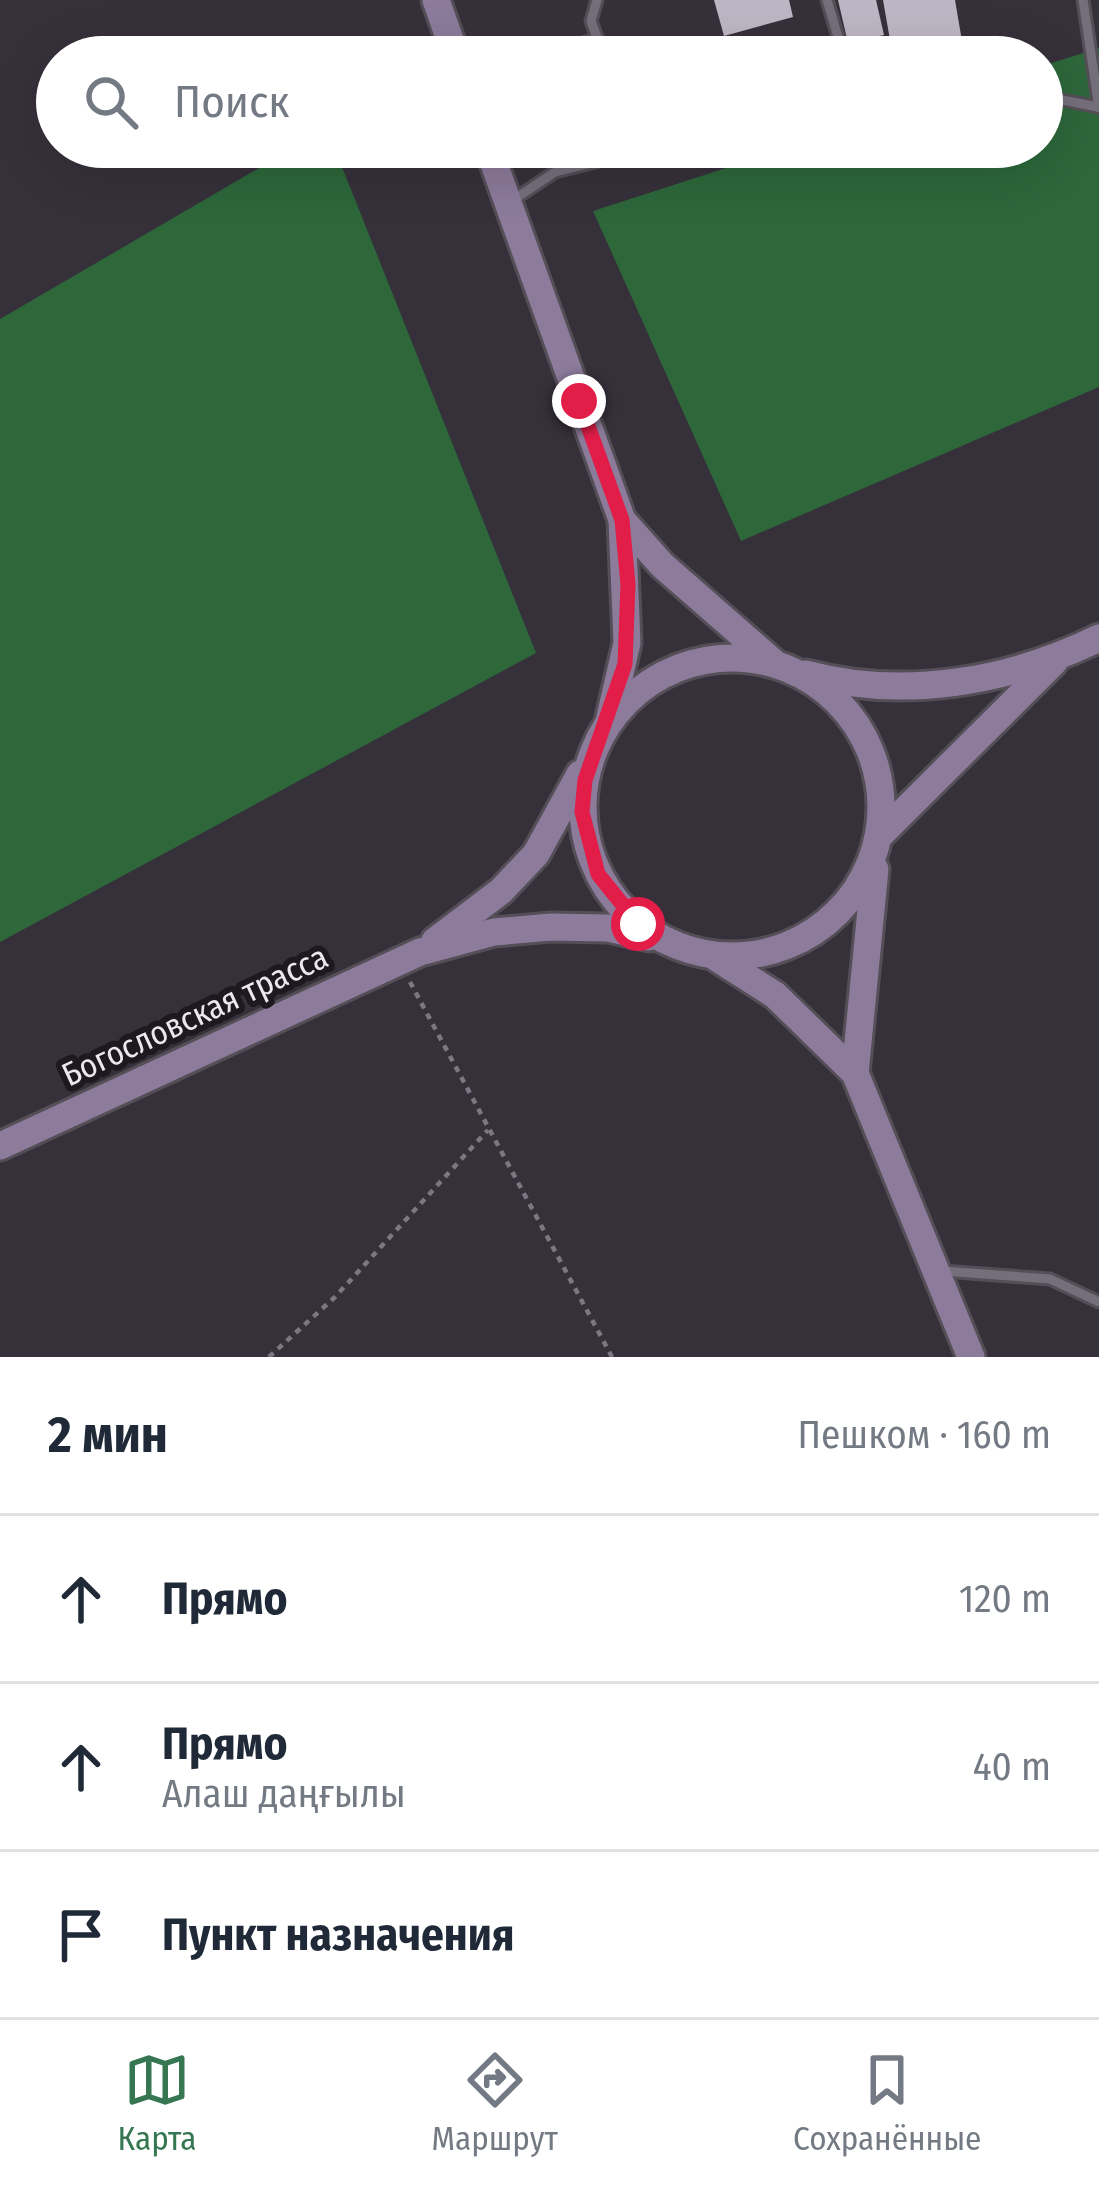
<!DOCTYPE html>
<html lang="ru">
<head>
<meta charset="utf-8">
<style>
	body { margin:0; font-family:"Fira Sans Condensed",sans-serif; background:#f6f6f7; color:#1f2937 }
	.stop { position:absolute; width:36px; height:36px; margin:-27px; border:9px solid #e11d48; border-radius:50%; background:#fff }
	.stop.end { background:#e11d48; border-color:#fff; box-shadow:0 3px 12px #0008 }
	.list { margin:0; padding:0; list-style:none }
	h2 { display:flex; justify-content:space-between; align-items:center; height:156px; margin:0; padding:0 48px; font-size:51px }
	h2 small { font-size:39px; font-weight:400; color:#747a83 }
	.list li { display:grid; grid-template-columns:78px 1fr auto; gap:36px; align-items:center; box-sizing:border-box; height:168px; padding:0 48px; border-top:3px solid #e0e1e3 }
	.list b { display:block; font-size:45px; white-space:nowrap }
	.list p { margin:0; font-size:39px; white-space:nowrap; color:#747a83 }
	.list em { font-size:39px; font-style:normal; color:#747a83 }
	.icon { flex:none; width:66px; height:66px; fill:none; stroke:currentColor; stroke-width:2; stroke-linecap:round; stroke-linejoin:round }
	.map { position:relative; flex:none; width:1099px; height:1357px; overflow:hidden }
	.search { position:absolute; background:#fff; box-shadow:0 12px 48px #0002; left:36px; right:36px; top:36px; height:132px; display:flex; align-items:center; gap:30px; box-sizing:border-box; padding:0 42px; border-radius:66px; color:#747a83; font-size:45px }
	.sheet { height:660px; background:#fff }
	nav { display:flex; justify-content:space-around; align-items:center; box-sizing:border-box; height:168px; border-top:3px solid #e0e1e3; background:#fff; font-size:33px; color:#747a83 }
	nav a { display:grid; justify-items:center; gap:6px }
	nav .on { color:#367752 }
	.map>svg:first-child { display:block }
	.forest { fill:#2d673a }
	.building { fill:#bdb6c4 }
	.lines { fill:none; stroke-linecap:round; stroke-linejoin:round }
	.lane-casing { stroke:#544e57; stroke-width:15 }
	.secondary-casing { stroke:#544e57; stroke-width:33 }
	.path { stroke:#7c7780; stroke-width:4.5; stroke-dasharray:6 6; stroke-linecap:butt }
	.lane { stroke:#756f7c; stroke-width:9 }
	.secondary { stroke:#8c7b9b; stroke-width:27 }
	.route { stroke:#e11d48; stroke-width:15 }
	.labels { text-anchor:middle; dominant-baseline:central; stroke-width:12; stroke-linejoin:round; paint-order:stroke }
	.street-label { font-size:33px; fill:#ece8ef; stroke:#1c191f }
</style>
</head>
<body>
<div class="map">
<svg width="1099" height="1357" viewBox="0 0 1099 1357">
	<rect width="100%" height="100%" fill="#36303b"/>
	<g class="forest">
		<path d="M1099,48v339l-358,154 -148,-330 198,-64h251v-81z"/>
		<path d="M295,147h39l202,506 -536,289v-623z"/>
	</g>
	<g class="building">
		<path d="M714,0h75l4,17 -69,19z"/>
		<path d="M838,0h38l8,35 -36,8z"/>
		<path d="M883,0h72l8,47 -70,10z"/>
		<path d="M765,42l3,15h-38l-1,-7z"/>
	</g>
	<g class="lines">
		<g class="lane-casing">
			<g id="lane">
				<path d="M597,0l-6,21 13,36"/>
				<path d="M827,0l17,57"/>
				<path d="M1083,0l16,108"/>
				<path d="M543,57l54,-19"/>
				<path d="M1042,96l56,11"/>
				<path d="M513,200l42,-28 101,-25"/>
				<path d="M943,1271l107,8 49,23"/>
			</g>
		</g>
		<g class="secondary-casing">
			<g id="secondary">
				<path d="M436,0l20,57"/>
				<path d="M488,147l134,373 5,123 -17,74"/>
				<path d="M622,520l40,45 111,97"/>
				<circle cx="732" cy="807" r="149"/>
				<path d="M806,674c98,26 203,8 293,-36"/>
				<path d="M880,835l174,-173"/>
				<path d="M435,941l66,-50 35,-37 44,-80"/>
				<path d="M717,958l58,37 80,78 116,284"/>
				<path d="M855,1073l20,-204"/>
				<path d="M0,1146l420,-194 74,-20 57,-5 57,1 41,9"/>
			</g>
		</g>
		<g class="path">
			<path d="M410,982l202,375"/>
			<path d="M269,1357l66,-60 153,-167"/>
		</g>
		<use href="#lane" class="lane"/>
		<use href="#secondary" class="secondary"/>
	</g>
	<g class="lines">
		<path class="route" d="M579,401l43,119 6,64 -3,80 -40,116 -3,32 16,62 40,50"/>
	</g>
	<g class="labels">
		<g class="street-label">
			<text transform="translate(195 1016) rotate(-25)">Богословская трасса</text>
		</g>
	</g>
</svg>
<div class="stop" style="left:638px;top:924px"></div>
<div class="stop end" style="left:579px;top:401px"></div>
<div class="search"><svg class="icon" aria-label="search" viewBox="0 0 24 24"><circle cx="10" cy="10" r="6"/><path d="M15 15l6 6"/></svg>Поиск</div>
</div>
<section class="sheet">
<h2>2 мин<small>Пешком · 160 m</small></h2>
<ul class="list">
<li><svg class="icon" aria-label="ahead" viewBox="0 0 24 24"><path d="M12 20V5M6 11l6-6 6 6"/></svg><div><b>Прямо</b></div><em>120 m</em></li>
<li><svg class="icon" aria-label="ahead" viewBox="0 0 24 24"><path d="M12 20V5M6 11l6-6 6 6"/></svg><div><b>Прямо</b><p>Алаш даңғылы</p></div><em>40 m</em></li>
<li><svg class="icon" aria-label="arrive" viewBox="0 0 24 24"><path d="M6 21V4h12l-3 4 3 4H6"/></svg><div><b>Пункт назначения</b></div></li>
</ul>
</section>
<nav>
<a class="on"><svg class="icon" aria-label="map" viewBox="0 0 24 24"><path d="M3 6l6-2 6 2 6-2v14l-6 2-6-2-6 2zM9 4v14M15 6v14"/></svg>Карта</a>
<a><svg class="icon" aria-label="directions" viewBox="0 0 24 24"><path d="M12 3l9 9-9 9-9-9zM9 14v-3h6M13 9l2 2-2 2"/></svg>Маршрут</a>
<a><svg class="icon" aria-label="saved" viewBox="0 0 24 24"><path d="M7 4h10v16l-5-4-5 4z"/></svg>Сохранённые</a>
</nav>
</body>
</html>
